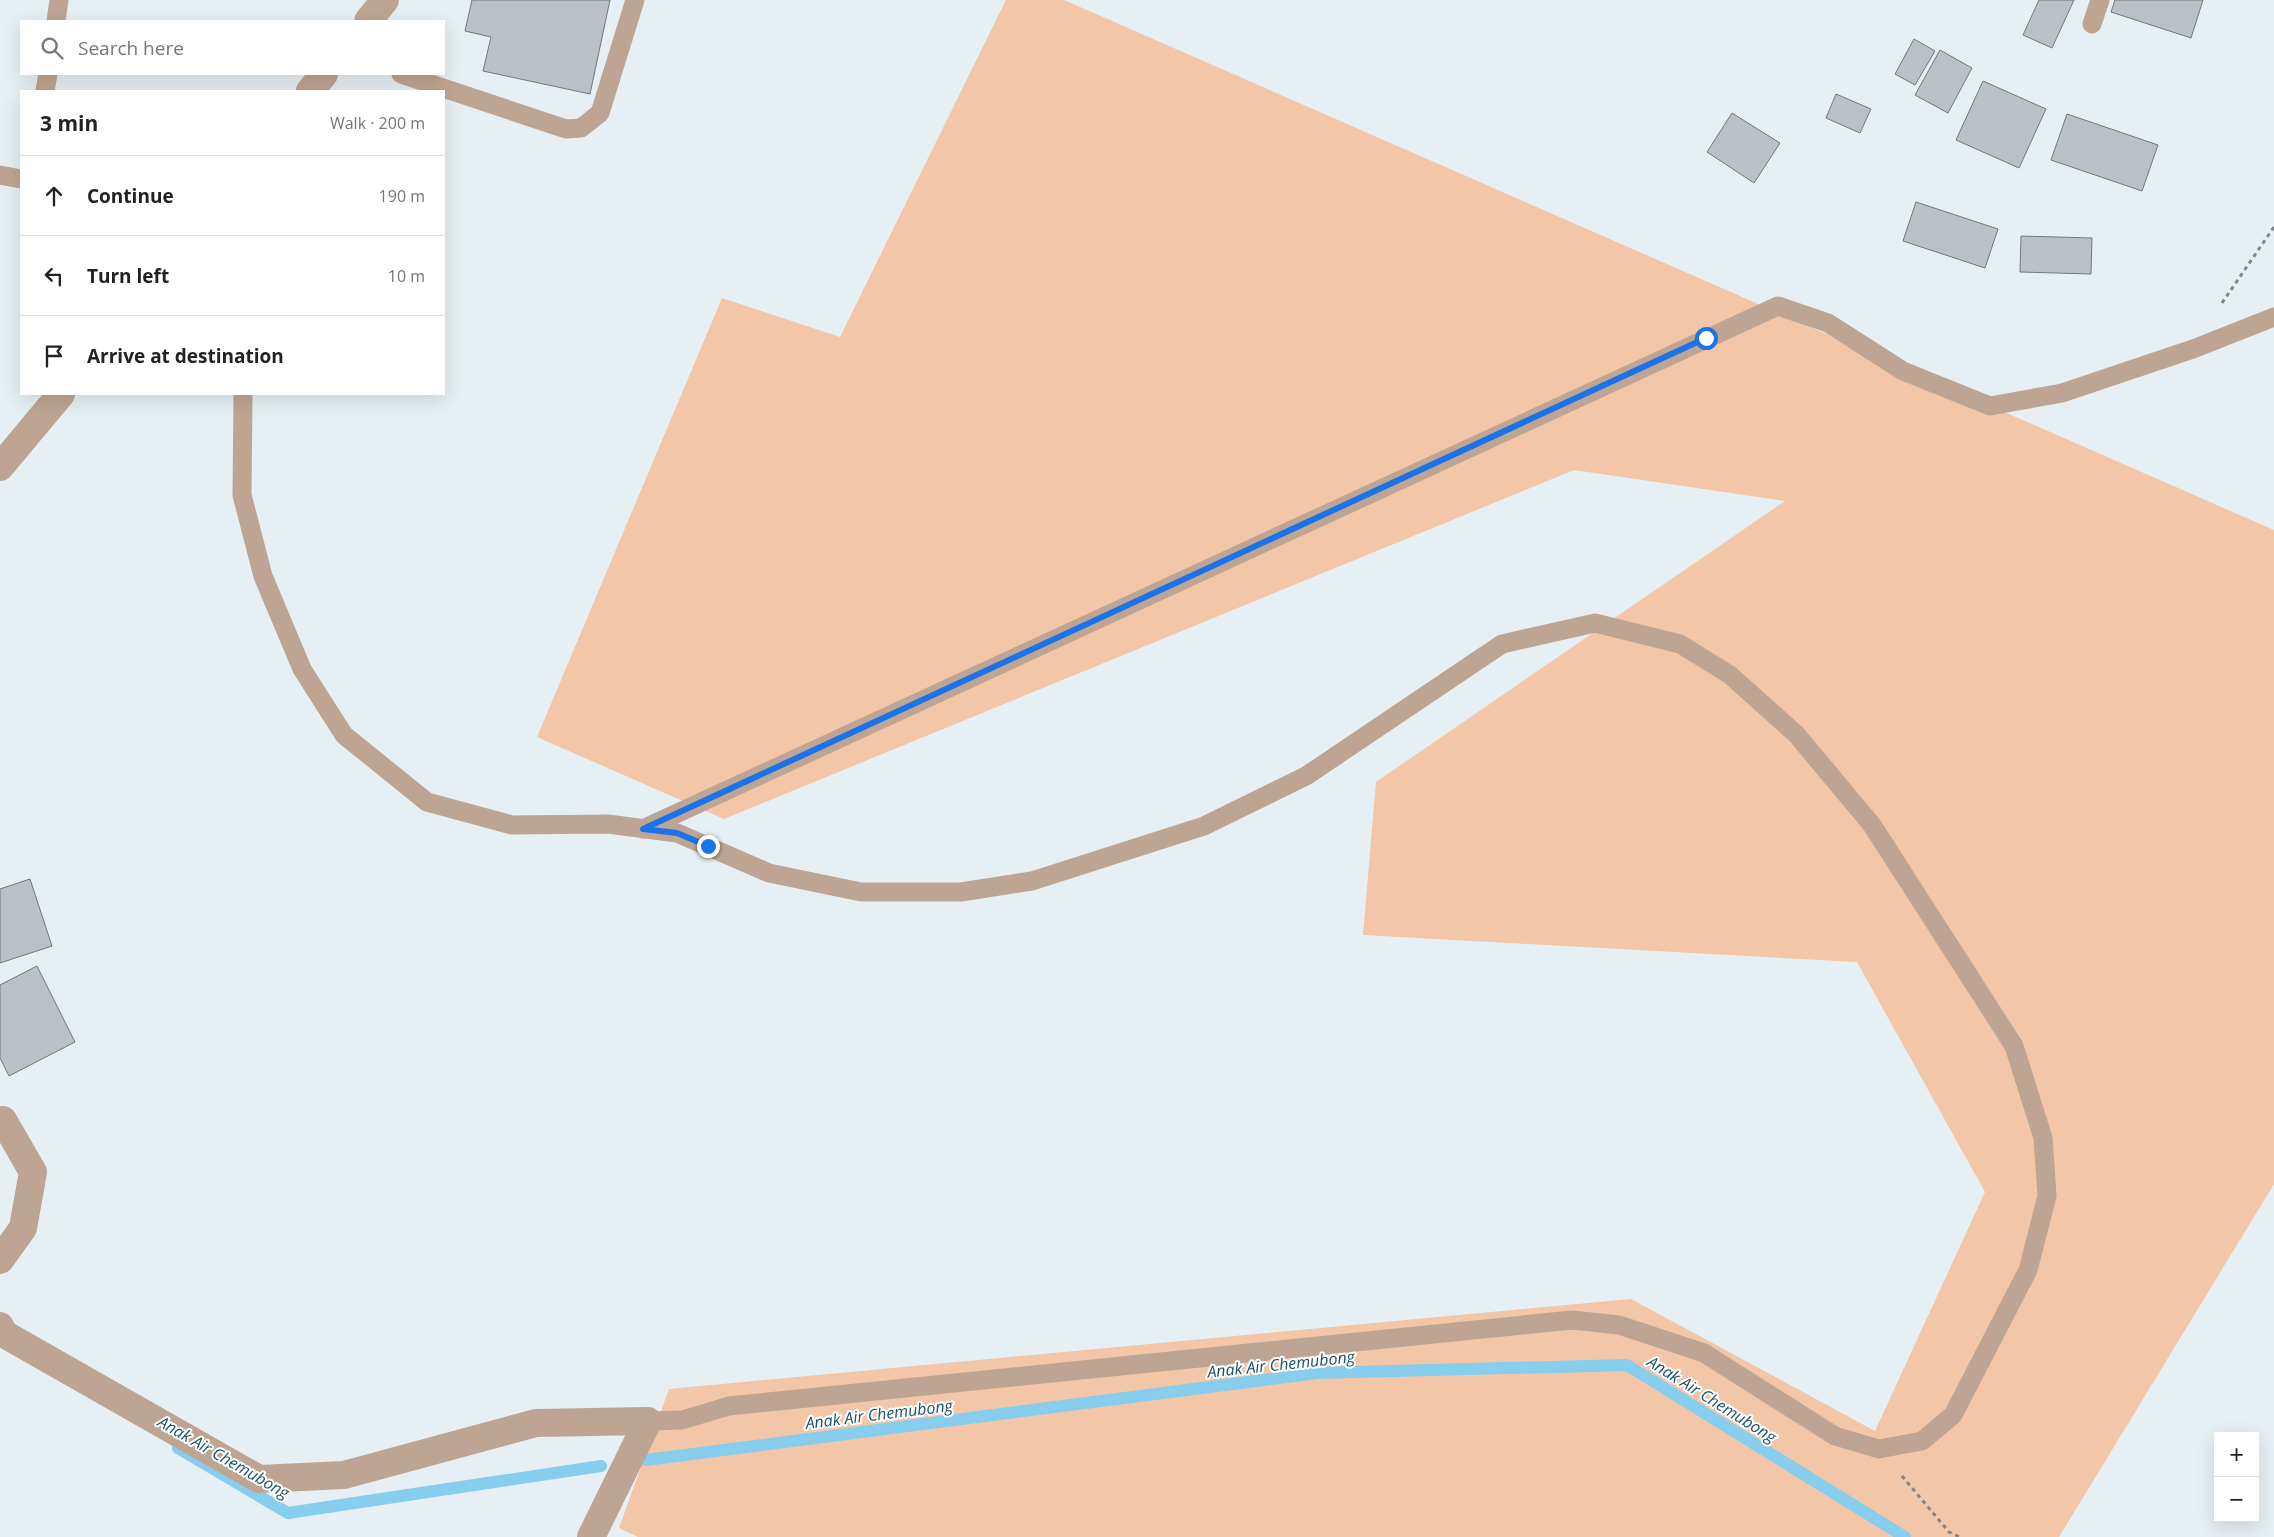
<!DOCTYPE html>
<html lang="en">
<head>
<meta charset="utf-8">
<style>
	body { margin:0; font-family:"Open Sans",sans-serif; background:#f2f2f2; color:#222 }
	.controls { position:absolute; right:15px; bottom:15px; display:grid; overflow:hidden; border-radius:0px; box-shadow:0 5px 20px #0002 }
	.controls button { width:45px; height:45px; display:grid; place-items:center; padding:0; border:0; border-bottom:1px solid #e0e0e0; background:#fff; color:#222; font:25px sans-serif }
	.stop { position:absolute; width:15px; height:15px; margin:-11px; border:4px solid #1a73e8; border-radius:50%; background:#fff }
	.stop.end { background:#1a73e8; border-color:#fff; box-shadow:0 1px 5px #0008 }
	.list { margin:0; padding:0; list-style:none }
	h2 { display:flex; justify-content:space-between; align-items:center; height:65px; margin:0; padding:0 20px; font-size:21px }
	h2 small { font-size:16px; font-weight:400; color:#767676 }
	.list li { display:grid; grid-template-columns:32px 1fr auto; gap:15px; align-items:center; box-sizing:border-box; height:80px; padding:0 20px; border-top:1px solid #e0e0e0 }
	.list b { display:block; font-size:19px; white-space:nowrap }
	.list em { font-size:16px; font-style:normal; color:#767676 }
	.icon { flex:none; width:28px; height:28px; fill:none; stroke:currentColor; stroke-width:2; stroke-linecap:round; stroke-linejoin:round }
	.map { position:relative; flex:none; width:2274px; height:1537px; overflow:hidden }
	.search { position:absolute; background:#fff; box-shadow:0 5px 20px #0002; left:20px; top:20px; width:425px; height:55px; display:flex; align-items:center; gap:12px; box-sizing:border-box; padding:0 18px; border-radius:0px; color:#767676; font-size:19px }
	.panel { position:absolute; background:#fff; box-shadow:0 5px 20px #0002; left:20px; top:90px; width:425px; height:305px; border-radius:0px }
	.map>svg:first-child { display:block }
	.green { fill:#f2c6a6 }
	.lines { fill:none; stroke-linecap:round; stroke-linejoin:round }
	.stream { stroke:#86cdee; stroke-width:12 }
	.building { fill:#b9c1c6; stroke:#71797d }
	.path { stroke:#808689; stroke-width:3; stroke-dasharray:4 4; stroke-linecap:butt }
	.service { stroke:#bea593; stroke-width:19 }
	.minor { stroke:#bea593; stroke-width:28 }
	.route { stroke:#1a73e8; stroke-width:6 }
	.labels { text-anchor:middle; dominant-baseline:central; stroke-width:4; stroke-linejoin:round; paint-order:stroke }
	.water-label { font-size:16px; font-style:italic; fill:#195269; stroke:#fff }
</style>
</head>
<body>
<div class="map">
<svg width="2274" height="1537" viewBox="0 0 2274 1537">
	<rect width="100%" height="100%" fill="#e6eff3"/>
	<path class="green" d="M1006,0h58l1210,530v654l-215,353h-1421l-19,-9 50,-139 962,-90 244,132 110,-239 -128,-230 -494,-27 13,-153 409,-281 -211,-31 -850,349 -187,-82 185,-439 118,39z"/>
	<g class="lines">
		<g class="stream">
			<path d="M178,1448l110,65 313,-47"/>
			<path d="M646,1460l671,-87 310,-8 278,172"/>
		</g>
	</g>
	<g class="building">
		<path d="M472,0h138l-20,94 -107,-23 8,-34 -26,-6z"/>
		<path d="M2039,0h35l-22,48 -29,-13z"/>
		<path d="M2115,0h88l-12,38 -80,-26z"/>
		<path d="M1914,39l21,12 -20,34 -20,-11z"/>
		<path d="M1940,50l32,18 -24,45 -33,-18z"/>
		<path d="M1983,81l63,28 -27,59 -63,-28z"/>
		<path d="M1836,94l35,15 -11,24 -34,-15z"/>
		<path d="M1732,113l48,30 -26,40 -47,-31z"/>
		<path d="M2067,114l91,31 -16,46 -91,-31z"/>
		<path d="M1916,202l82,27 -13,39 -82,-27z"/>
		<path d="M2021,236l71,2 -1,36 -71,-2z"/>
		<path d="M30,879l22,67 -52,17v-74z"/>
		<path d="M37,966l38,76 -66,34 -9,-18v-73z"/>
	</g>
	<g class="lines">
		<g class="path">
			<path d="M2222,303l52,-76"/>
			<path d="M1902,1476l47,56 11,5"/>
		</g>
		<g class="service">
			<path d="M56,21l3,-21"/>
			<path d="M2092,24l8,-24"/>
			<path d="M401,74l165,55 15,-1 19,-15 35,-113"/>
			<path d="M45,91l3,-17"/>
			<path d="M0,175l21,4"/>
			<path d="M243,394l-1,101 21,81 39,93 42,66 83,67 85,23 96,-1 69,9 92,40 92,19h100l71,-11 172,-55 102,-50 196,-132 93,-21 85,21 50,31 66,59 76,91 142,221 29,92 4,58 -19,74 -75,145 -31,26 -43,8 -44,-13 -131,-83 -85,-28 -47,-5 -843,86 -47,14 -34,1"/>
			<path d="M643,829l1135,-523 50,17 75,48 87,35 72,-13 131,-44 81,-32"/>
		</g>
		<g class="minor">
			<path d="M368,21l17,-21"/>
			<path d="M310,91l14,-17"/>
			<path d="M0,467l61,-73"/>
			<path d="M0,1260l23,-32 10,-56 -30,-52"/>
			<path d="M0,1326l4,8 255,145 85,-4 192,-52 112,-2 -57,116"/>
		</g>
	</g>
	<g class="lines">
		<path class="route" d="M708,846l-31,-13 -34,-4 1063,-491"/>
	</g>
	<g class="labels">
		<g class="water-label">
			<text transform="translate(1281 1364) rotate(-6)">Anak Air Chemubong</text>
			<text transform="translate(1712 1399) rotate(32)">Anak Air Chemubong</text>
			<text transform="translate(879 1414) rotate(-7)">Anak Air Chemubong</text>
			<text transform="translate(224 1457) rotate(30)">Anak Air Chemubong</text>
		</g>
	</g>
</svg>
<div class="controls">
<button>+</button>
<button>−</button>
</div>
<div class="stop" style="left:1706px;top:338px"></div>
<div class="stop end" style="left:708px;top:846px"></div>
<div class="search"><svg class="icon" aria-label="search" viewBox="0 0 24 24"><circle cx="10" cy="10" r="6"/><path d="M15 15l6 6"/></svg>Search here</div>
<section class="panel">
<h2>3 min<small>Walk · 200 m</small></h2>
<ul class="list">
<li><svg class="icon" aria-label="ahead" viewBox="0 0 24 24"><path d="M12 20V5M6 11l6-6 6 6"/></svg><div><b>Continue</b></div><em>190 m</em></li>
<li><svg class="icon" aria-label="left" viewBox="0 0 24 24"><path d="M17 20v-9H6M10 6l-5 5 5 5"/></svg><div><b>Turn left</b></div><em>10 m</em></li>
<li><svg class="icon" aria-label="arrive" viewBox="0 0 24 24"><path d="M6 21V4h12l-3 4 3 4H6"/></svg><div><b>Arrive at destination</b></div></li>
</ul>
</section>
</div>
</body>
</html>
